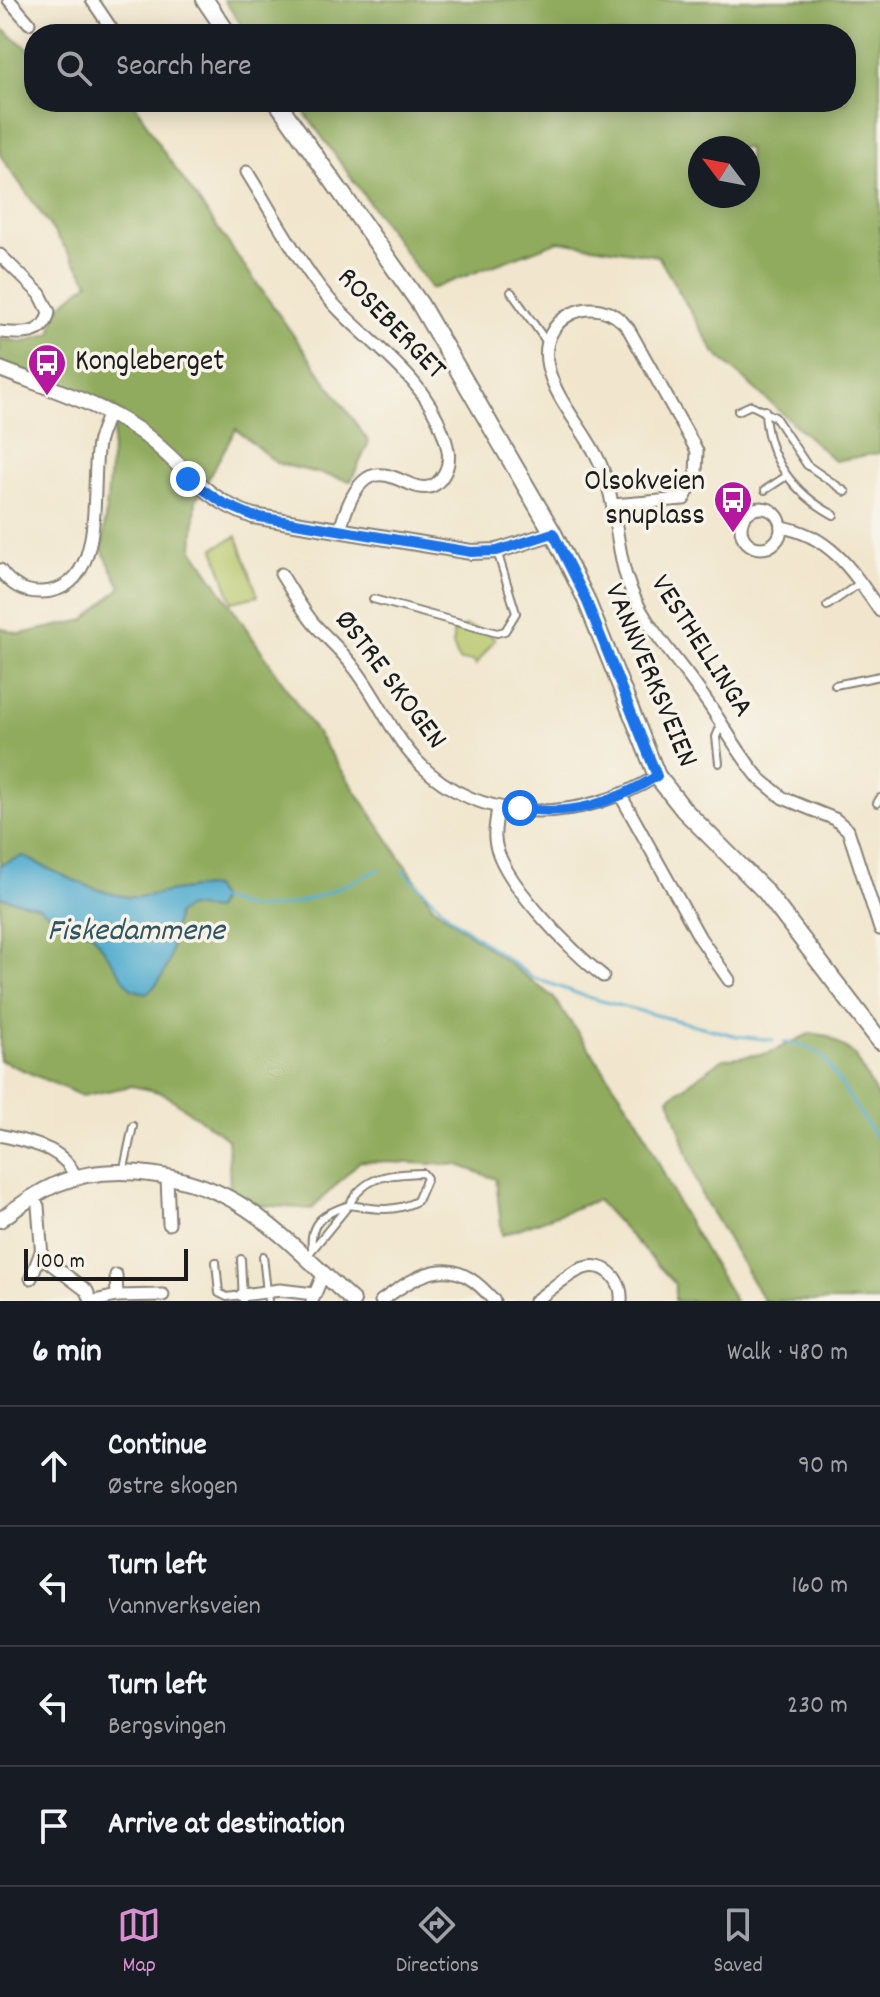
<!DOCTYPE html>
<html lang="en">
<head>
<meta charset="utf-8">
<style>
	body { margin:0; font-family:Dekko,sans-serif; background:#242831; color:#f1f3f6 }
	.compass { position:absolute; left:688px; top:136px; width:72px; height:72px; border-radius:50%; background:#171b24; box-shadow:0 4px 20px #0003; rotate:302deg }
	.scale { position:absolute; left:24px; bottom:20px; width:164px; box-sizing:border-box; padding-left:8px; border:4px solid #1c1c1c; border-top:0; font-size:22px; line-height:28px; white-space:nowrap; color:#1c1c1c; -webkit-text-stroke:6px #f7f3e8; paint-order:stroke }
	.stop { position:absolute; width:24px; height:24px; margin:-18px; border:6px solid #1a73e8; border-radius:50%; background:#fff }
	.stop.end { background:#1a73e8; border-color:#fff; box-shadow:0 2px 8px #0008 }
	.list { margin:0; padding:0; list-style:none }
	h2 { display:flex; justify-content:space-between; align-items:center; height:104px; margin:0; padding:0 32px; font-size:34px }
	h2 small { font-size:26px; font-weight:400; color:#9ea1a6 }
	.list li { display:grid; grid-template-columns:52px 1fr auto; gap:24px; align-items:center; box-sizing:border-box; height:120px; padding:0 32px; border-top:2px solid #363941 }
	.list b { display:block; font-size:30px; white-space:nowrap }
	.list p { margin:0; font-size:26px; white-space:nowrap; color:#9ea1a6 }
	.list em { font-size:26px; font-style:normal; color:#9ea1a6 }
	.icon { flex:none; width:44px; height:44px; fill:none; stroke:currentColor; stroke-width:2; stroke-linecap:round; stroke-linejoin:round }
	.map { position:relative; flex:none; width:880px; height:1301px; overflow:hidden }
	.search { position:absolute; background:#171b24; box-shadow:0 4px 20px #0003; left:24px; right:24px; top:24px; height:88px; display:flex; align-items:center; gap:20px; box-sizing:border-box; padding:0 28px; border-radius:32px; color:#9ea1a6; font-size:30px }
	.sheet { height:584px; background:#171b24 }
	nav { display:flex; justify-content:space-around; align-items:center; box-sizing:border-box; height:112px; border-top:2px solid #363941; background:#171b24; font-size:22px; color:#9ea1a6 }
	nav a { display:grid; justify-items:center; gap:4px }
	nav .on { color:#d690ce }
	.map>svg:first-child { display:block }
	.green { fill:#b6c669; stroke:#697142; stroke-width:2 }
	.forest { fill:#90ab5d; stroke:#56643c; stroke-width:2; fill-rule:evenodd }
	.water { fill:#51acce; stroke:#366475; stroke-width:2 }
	.lines { fill:none; stroke-linecap:round; stroke-linejoin:round }
	.stream { stroke:#51acce; stroke-width:3 }
	.service-casing { stroke:#868174; stroke-width:10 }
	.minor-casing { stroke:#868174; stroke-width:15 }
	.tertiary-casing { stroke:#868174; stroke-width:18 }
	.secondary-casing { stroke:#868174; stroke-width:20 }
	.service { stroke:#fff; stroke-width:6 }
	.minor { stroke:#fff; stroke-width:11 }
	.tertiary { stroke:#fff; stroke-width:14 }
	.secondary { stroke:#fff; stroke-width:16 }
	.route { stroke:#1a73e8; stroke-width:10 }
	.labels { text-anchor:middle; dominant-baseline:central; stroke-width:7; stroke-linejoin:round; paint-order:stroke }
	.street-label { font-size:30px; fill:#1c1c1c; stroke:#f7f3e8 }
	.poi-label { font-size:30px; fill:#1c1c1c; stroke:#f7f3e8; text-anchor:start }
	.water-label { font-size:32px; font-style:italic; fill:#315663; stroke:#f7f3e8 }
</style>
</head>
<body>
<div class="map">
<svg width="880" height="1301" viewBox="0 0 880 1301">
	<rect width="100%" height="100%" fill="#f7f3e8"/>
	<filter id="ink" filterUnits="userSpaceOnUse"><feTurbulence type="fractalNoise" baseFrequency=".0125" numOctaves="2"/><feDisplacementMap in="SourceGraphic" scale="16" xChannelSelector="R" yChannelSelector="G"/><feConvolveMatrix kernelMatrix="1 2 1 2 8 2 1 2 1" color-interpolation-filters="sRGB"/></filter>
	<filter id="wash" filterUnits="userSpaceOnUse"><feTurbulence type="fractalNoise" baseFrequency=".006" numOctaves="4" result="noise"/><feDisplacementMap in="SourceGraphic" scale="32" xChannelSelector="R" yChannelSelector="G"/><feGaussianBlur stdDeviation="1.8" result="paint"/><feColorMatrix in="noise" values="0 0 0 0 0 0 0 0 0 0 0 0 0 0 0 0 0 1.4 0 .05"/><feComposite in="paint" operator="in"/></filter>
	<g filter="url(#wash)">
		<rect width="100%" height="100%" fill="#f1e6cd"/>
		<g class="green">
			<path d="M237,536l21,60 -26,6 -18,-54z"/>
			<path d="M465,626l24,7 6,6 -19,26 -2,-4h-15l-6,-16v-12z"/>
		</g>
		<g class="forest">
			<path d="M224,0h656v453l-45,8 -120,-108 -57,-97 -99,-15 -128,48 -134,-187h549v-68h-598zM700,148h48v48h-48z"/>
			<path d="M0,27l34,26v49h100l27,46 208,294 -18,39 -75,-18 -40,-34 -40,71 -3,49 240,357 120,91 85,122 41,87 56,95h-60v-17l-78,-84 -95,35 -6,-56 -38,-14 -98,-4 -48,48 -55,-4 -27,-15 -2,-51 -65,-46 -31,-7 -50,10 -82,-36v-432l20,6 65,-14 36,-33 -19,-37 14,-142 -116,-45v-24l24,3 28,-9 4,-24 33,-27 -89,-127z"/>
			<path d="M811,1033l17,3 27,19 25,47v199h-116l-63,-107 -32,-96 54,-39 46,-6z"/>
		</g>
		<path class="water" d="M23,856c27,14 86,44 116,41 26,-4 48,-10 74,-10l7,12 -5,11 -27,-3 -11,7c-6,30 -4,62 -31,79l-15,-4 -38,-55 -27,-10 -29,-18 -37,-9v-32z"/>
		<g class="lines">
			<g class="stream">
				<path d="M403,870l52,51 77,56 58,21 147,38 36,4"/>
				<path d="M220,899c10,3 21,7 31,9 39,4 94,-22 129,-39"/>
				<path d="M784,1042l21,4 17,9 58,89"/>
			</g>
		</g>
	</g>
	<g filter="url(#ink)">
		<g class="lines">
			<g class="service-casing">
				<g id="service">
					<path d="M511,292l35,49"/>
					<path d="M765,410c1,47 28,83 69,105"/>
					<path d="M738,411l13,-6 24,12 32,48 39,27"/>
					<path d="M765,490l20,-13"/>
					<path d="M373,599l124,34 8,-2 11,-18 -19,-62"/>
					<path d="M827,606l33,-23"/>
					<path d="M835,685l45,-9"/>
					<path d="M719,763l-3,-26 5,-12"/>
					<path d="M877,803l3,-5"/>
					<path d="M123,1173l10,-47"/>
					<path d="M263,1256l5,45"/>
					<path d="M307,1256l42,-51c25,4 45,8 68,-4l10,-23 -4,-5c-33,1 -58,2 -74,32 -24,8 -40,16 -37,43"/>
					<path d="M241,1259l2,42"/>
					<path d="M216,1262l3,31 8,4 15,-2"/>
				</g>
			</g>
			<g class="minor-casing">
				<g id="minor">
					<path d="M9,0l20,23"/>
					<path d="M92,0l23,34"/>
					<path d="M247,172c23,37 43,75 68,109 39,56 105,85 128,152 5,14 9,27 1,41 -28,49 -73,-59 -104,56"/>
					<path d="M0,255l40,39 9,18c-4,25 -29,22 -49,20"/>
					<path d="M613,505l71,-6 12,-25 1,-23 -69,-123c-31,-40 -92,-12 -80,39 8,35 38,64 52,96 16,37 15,76 26,113 14,47 52,83 79,123 19,26 33,55 55,80l23,19 52,21 13,11 32,99"/>
					<circle cx="761" cy="528" r="20"/>
					<path d="M781,527c50,8 73,46 99,84"/>
					<path d="M0,570c10,14 24,23 42,22 66,-2 48,-104 56,-148 2,-10 7,-20 10,-29"/>
					<path d="M281,574c11,17 21,36 34,51 14,15 29,28 41,45 22,29 36,64 61,91 63,67 166,61 240,15"/>
					<path d="M621,796l79,142 29,42"/>
					<path d="M498,807c-1,10 -4,22 -3,32 3,39 77,113 108,137"/>
					<path d="M0,1135c30,8 63,11 76,43"/>
					<path d="M167,1179l2,45"/>
					<path d="M38,1206l4,51 45,34 4,10"/>
					<path d="M116,1275l1,21"/>
					<path d="M31,1278l10,-26"/>
					<path d="M242,1295l38,-5 34,4"/>
					<path d="M94,1301l23,-5 46,-1"/>
					<path d="M312,1301l11,-26"/>
					<path d="M381,1301c44,-32 74,-48 113,0"/>
					<path d="M535,1301c15,-10 33,-28 49,-33 22,-7 39,13 37,33"/>
				</g>
			</g>
			<g class="tertiary-casing">
				<g id="tertiary">
					<path d="M0,369c46,18 100,34 141,63 42,31 59,66 112,84l218,36 26,-1 56,-18"/>
					<path d="M0,1220c18,-13 36,-27 57,-36 57,-24 139,-9 189,24 39,26 72,62 107,93"/>
				</g>
			</g>
			<g class="secondary-casing">
				<g id="secondary">
					<path d="M205,0l23,34"/>
					<path d="M277,102l143,202 133,229 32,64 72,179 27,34 81,81 115,150"/>
				</g>
			</g>
			<use href="#service" class="service"/>
			<use href="#minor" class="minor"/>
			<use href="#tertiary" class="tertiary"/>
			<use href="#secondary" class="secondary"/>
		</g>
	</g>
	<g class="lines" filter="url(#ink)">
		<path class="route" d="M188,479l35,24 30,13 218,36 26,-1 56,-18 32,64 72,179c-43,27 -87,41 -137,32"/>
	</g>
	<defs>
		<g id="bus-pin" transform="scale(2)"><path d="M0 17L-7.5 6A9.5 9.5 0 1 1 7.5 6Z" fill="#b5179e" stroke="#f7f3e8"/><path d="M-5-6H5V4H4V6H2V4H-2V6H-4V4H-5ZM-3.5-4V0h7V-4ZM-3.5 1.2v1.5H-2V1.2ZM2 1.2v1.5H3.5V1.2Z" fill="#fff"/></g>
	</defs>
	<g fill-rule="evenodd">
		<use href="#bus-pin" x="47" y="363"/>
		<use href="#bus-pin" x="733" y="500"/>
	</g>
	<g class="labels">
		<g class="street-label">
			<text transform="translate(390 325) rotate(46)">ROSEBERGET</text>
			<text transform="translate(700 647) rotate(57)">VESTHELLINGA</text>
			<text transform="translate(649 676) rotate(67)">VANNVERKSVEIEN</text>
			<text transform="translate(389 681) rotate(53)">ØSTRE SKOGEN</text>
		</g>
		<g class="poi-label">
			<text x="75" y="363">Kongleberget</text>
			<text x="705" y="483" text-anchor="end">Olsokveien<tspan x="705" dy="34">snuplass</tspan></text>
		</g>
		<g class="water-label">
			<text x="136" y="933">Fiskedammene</text>
		</g>
	</g>
</svg>
<svg class="compass" viewBox="-18 -18 36 36"><path d="M0-13l5 13h-10z" fill="#e53935"/><path d="M0 13l5-13h-10z" fill="#9ea1a6"/></svg>
<div class="scale">100 m</div>
<div class="stop" style="left:520px;top:808px"></div>
<div class="stop end" style="left:188px;top:479px"></div>
<div class="search"><svg class="icon" aria-label="search" viewBox="0 0 24 24"><circle cx="10" cy="10" r="6"/><path d="M15 15l6 6"/></svg>Search here</div>
</div>
<section class="sheet">
<h2>6 min<small>Walk · 480 m</small></h2>
<ul class="list">
<li><svg class="icon" aria-label="ahead" viewBox="0 0 24 24"><path d="M12 20V5M6 11l6-6 6 6"/></svg><div><b>Continue</b><p>Østre skogen</p></div><em>90 m</em></li>
<li><svg class="icon" aria-label="left" viewBox="0 0 24 24"><path d="M17 20v-9H6M10 6l-5 5 5 5"/></svg><div><b>Turn left</b><p>Vannverksveien</p></div><em>160 m</em></li>
<li><svg class="icon" aria-label="left" viewBox="0 0 24 24"><path d="M17 20v-9H6M10 6l-5 5 5 5"/></svg><div><b>Turn left</b><p>Bergsvingen</p></div><em>230 m</em></li>
<li><svg class="icon" aria-label="arrive" viewBox="0 0 24 24"><path d="M6 21V4h12l-3 4 3 4H6"/></svg><div><b>Arrive at destination</b></div></li>
</ul>
</section>
<nav>
<a class="on"><svg class="icon" aria-label="map" viewBox="0 0 24 24"><path d="M3 6l6-2 6 2 6-2v14l-6 2-6-2-6 2zM9 4v14M15 6v14"/></svg>Map</a>
<a><svg class="icon" aria-label="directions" viewBox="0 0 24 24"><path d="M12 3l9 9-9 9-9-9zM9 14v-3h6M13 9l2 2-2 2"/></svg>Directions</a>
<a><svg class="icon" aria-label="saved" viewBox="0 0 24 24"><path d="M7 4h10v16l-5-4-5 4z"/></svg>Saved</a>
</nav>
</body>
</html>
